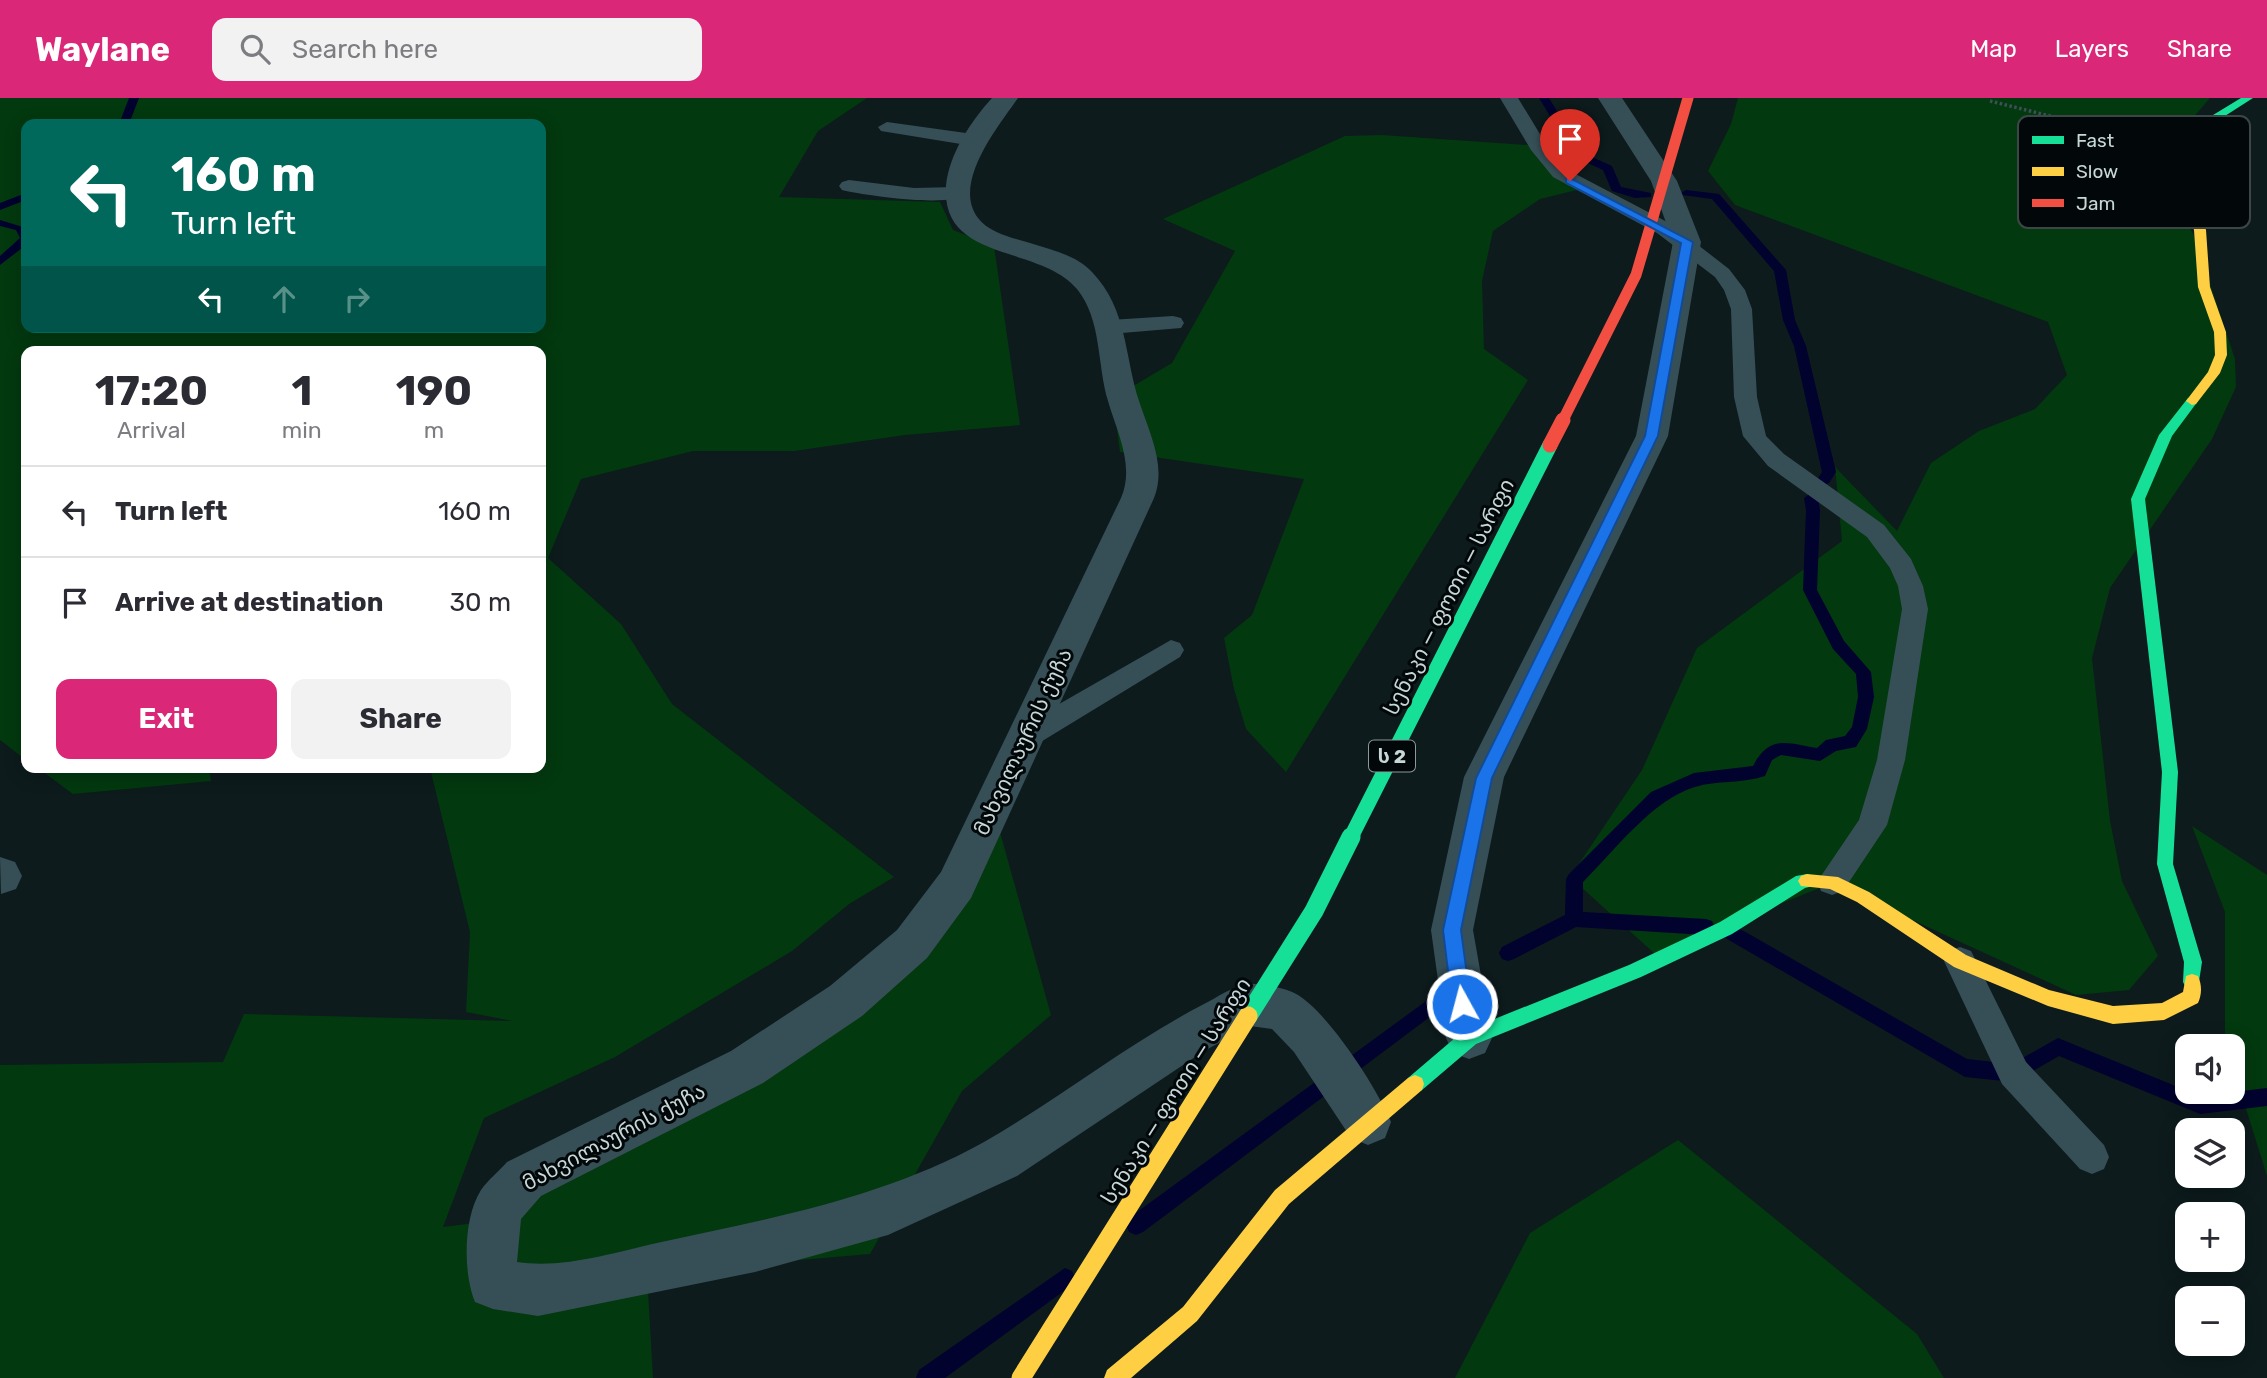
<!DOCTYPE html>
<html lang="en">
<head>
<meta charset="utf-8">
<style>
  :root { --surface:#fff; --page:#f2f2f3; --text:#2b2b33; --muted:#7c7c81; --line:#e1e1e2; --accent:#db2777 }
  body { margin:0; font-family:Rubik,"Noto Sans Georgian",sans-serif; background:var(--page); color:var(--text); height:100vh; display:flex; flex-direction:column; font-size:26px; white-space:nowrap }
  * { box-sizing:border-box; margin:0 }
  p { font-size:23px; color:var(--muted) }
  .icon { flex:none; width:38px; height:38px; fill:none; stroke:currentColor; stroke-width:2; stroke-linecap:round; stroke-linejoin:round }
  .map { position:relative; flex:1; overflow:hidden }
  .panel { position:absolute; left:21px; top:248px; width:525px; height:427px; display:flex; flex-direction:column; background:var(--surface); border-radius:14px; box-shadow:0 4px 18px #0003 }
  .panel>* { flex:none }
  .top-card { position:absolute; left:21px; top:21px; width:525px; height:214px; border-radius:14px; box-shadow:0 4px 18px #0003; background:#00695c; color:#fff; overflow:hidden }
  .buttons { position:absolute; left:2175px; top:936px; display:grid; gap:14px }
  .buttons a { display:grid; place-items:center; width:70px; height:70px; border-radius:14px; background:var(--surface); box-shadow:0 4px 18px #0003; font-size:35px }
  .pin { position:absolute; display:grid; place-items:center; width:60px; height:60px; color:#fff; margin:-72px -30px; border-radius:50% 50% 50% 0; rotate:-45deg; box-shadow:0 0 7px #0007 }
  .pin .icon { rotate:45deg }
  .me { position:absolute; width:77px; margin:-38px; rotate:353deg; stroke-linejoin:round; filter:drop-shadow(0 0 5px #0008) }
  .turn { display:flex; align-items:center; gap:24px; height:147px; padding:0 35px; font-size:32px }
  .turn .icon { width:91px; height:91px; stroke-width:2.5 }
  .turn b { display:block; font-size:49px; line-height:60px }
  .lanes { display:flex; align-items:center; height:66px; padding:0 35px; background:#0003; justify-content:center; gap:35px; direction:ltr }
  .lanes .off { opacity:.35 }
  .eta { display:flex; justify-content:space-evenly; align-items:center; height:119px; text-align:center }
  .eta b { font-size:42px; font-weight:700; line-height:49px }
  .primary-button { display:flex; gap:14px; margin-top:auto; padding:14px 35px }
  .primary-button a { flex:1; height:80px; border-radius:14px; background:var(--accent); color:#fff; font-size:28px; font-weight:700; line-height:80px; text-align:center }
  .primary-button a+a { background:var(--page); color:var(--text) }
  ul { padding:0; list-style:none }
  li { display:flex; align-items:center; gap:21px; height:91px; padding:0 35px; border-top:2px solid var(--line) }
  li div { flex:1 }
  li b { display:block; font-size:26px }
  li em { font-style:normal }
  header { display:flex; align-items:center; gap:42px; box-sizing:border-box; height:98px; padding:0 35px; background:var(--accent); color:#fff }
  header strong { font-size:33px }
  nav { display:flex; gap:38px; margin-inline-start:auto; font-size:24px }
  .search { width:490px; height:63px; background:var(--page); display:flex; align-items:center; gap:18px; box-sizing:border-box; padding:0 24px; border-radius:14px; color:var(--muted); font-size:26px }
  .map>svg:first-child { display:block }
  .green { fill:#03390f; fill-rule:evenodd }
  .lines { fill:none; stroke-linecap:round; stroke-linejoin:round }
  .stream { fill:#01022e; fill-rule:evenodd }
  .path { stroke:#3d5056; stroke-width:3.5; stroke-dasharray:2.5 2.5; stroke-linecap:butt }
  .lane { fill:#364f57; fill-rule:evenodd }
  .street { fill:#364f57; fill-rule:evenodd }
  .fast { fill:#16e098; fill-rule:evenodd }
  .slow { fill:#ffcf43; fill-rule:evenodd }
  .fast-bridge-far1 { stroke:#16e098; stroke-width:15 }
  .fast-bridge { stroke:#16e098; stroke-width:19 }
  .slow-bridge { stroke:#ffcf43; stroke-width:19 }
  .jam-bridge-far1 { stroke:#f24e42; stroke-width:11 }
  .jam-bridge { stroke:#f24e42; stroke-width:15 }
  .route { fill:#1a73e8; stroke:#114b97; stroke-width:2 }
  .labels { text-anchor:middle; stroke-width:6; stroke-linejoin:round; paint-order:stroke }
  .shield { fill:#020809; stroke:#8c9899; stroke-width:2 }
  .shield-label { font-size:19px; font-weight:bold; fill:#c7d6d7 }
  .street-label { font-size:21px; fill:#c7d6d7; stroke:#020809 }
  .key { fill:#020809; stroke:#3d4647; stroke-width:2 }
  .key-label { font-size:19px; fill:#c7d6d7 }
</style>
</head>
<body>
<header>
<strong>Waylane</strong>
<div class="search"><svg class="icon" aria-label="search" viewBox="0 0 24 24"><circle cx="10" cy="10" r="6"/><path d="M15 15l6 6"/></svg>Search here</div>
<nav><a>Map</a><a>Layers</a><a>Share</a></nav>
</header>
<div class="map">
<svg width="2267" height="1280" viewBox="0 0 2267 1280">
  <rect width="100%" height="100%" fill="#0d1b1d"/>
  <g class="green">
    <path d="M0 0H867L818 33 779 99 940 104 953 132 994 148 1020 327 905 337 794 353H693L581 381 548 460 621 526 672 606 894 779 849 806 792 853 615 959 484 1020 443 1129 507 1121 565 1072 781 942 934 810 998 727 1051 917 962 993 870 1156 647 1175 653 1280H0V967L223 964 244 916 513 923 466 914 470 834 430 670H541V254H26V662L0 642ZM26 26H541V229H26Z"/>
    <path d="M1738 0H2210L2178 37 2162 47V76L2166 93 2194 137 2235 261 2236 289 2212 341 2110 490 2092 560 2110 723 2122 783 2158 858 2129 892 2076 897 1832 785 1655 856 1570 779 1642 672 1697 550 1842 443 1835 369 1897 433 1931 365 1979 333 2035 311 2067 277 2048 224 1735 107 1708 73 1731 26Z"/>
    <path d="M1382 37 1569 50 1581 91 1540 101 1493 133 1482 183 1484 251 1528 282 1286 674 1246 631 1234 591 1224 540 1252 517 1304 381 1120 354 1113 300 1172 265 1235 153 1163 121 1345 38Z"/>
    <path d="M38 670H209L211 683 73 696Z"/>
    <path d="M2192 728 2267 777V1078L2233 969V948H2227L2225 944V814Z"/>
    <path d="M1678 1042 1917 1236 1944 1280H1455L1530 1135Z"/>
  </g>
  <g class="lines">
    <g class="stream">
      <path d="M129 0H139L129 26H119Z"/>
      <path d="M1539 0H1549L1560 18 1558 44 1612 68 1621 89 1651 95V99L1635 100 1612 93 1603 72 1549 47 1550 18Z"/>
      <path d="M1686 92 1719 96 1786 172 1795 222 1806 248 1836 374 1829 385 1824 387 1817 382 1822 374 1794 248 1783 222 1774 173 1712 101 1682 97 1681 95Z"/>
      <path d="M26 95V102L0 112V105Z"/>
      <path d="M0 122 26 130V147L0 167V158L20 140 16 132 0 128Z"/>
      <path d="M1811 395 1818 400 1820 412 1817 492 1844 543 1871 574 1874 599 1867 631 1856 649 1836 653 1820 663 1781 657 1772 662 1765 678C1741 686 1717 682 1695 689 1652 702 1615 752 1583 784V814L1706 821 1712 823 1715 829 1712 835 1706 837 1576 829 1514 861 1508 863 1502 861 1499 855 1502 849 1565 817 1566 781 1569 776 1651 694 1694 675 1753 668C1769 636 1788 645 1817 650L1826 642 1845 638 1852 629 1858 599 1856 576 1833 551 1803 492 1806 412 1804 400Z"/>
      <path d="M1728 824 1967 961 2012 966 2058 940 2200 998 2267 990V1008L2200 1016 2059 958 2014 984 1965 979 1722 838 1719 832 1722 826Z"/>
      <path d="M1429 901 1435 903 1438 909 1435 915 1143 1134 1136 1137 1129 1134 1126 1127 1129 1120Z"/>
      <path d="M1065 1170 1072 1173 1075 1180 1072 1187 945 1280H916L919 1272Z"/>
    </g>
    <path class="path" d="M1990 3 2142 41"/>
    <g class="lane">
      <path d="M1500 0H1518L1549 51 1566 71 1671 126 1729 171 1745 192 1752 211 1757 299 1766 338 1784 356 1884 427 1911 461 1923 488 1928 511 1905 662 1887 727 1843 793 1832 797 1821 793 1817 784 1859 722 1877 662 1902 511 1898 488 1890 470 1867 439 1768 368 1743 338 1734 299 1731 211 1724 192 1715 179 1657 135 1553 79 1531 52Z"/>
      <path d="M887 24 973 36 982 42 973 48 881 33 878 29Z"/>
      <path d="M849 82 914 90 957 89 967 95C954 111 863 97 842 92L839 88 842 84Z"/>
      <path d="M1173 218 1181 220 1184 225 1181 230 1110 236 1099 229 1110 222Z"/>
      <path d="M1171 542 1180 545 1184 552 1180 559 1039 645 1029 648 1019 645 1015 637 1019 629Z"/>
      <path d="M1960 849 1971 853 2026 964 2104 1047 2109 1059 2104 1071 2092 1076 2080 1071 2002 986 1944 863 1949 853Z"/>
    </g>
    <g class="street">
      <path d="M992 0H1018C1000 26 951 85 978 120 989 135 1013 140 1030 145 1052 152 1076 157 1092 174 1128 212 1124 257 1139 303 1149 334 1167 368 1154 400L971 800 927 860 862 918 763 985 541 1098 521 1121 517 1164C562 1171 613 1155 657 1145 768 1121 884 1100 984 1044 1059 1001 1127 946 1204 906 1216 900 1233 888 1247 886 1261 885 1286 890 1298 897 1329 916 1377 990 1391 1024L1385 1040 1368 1047 1351 1040 1294 954 1272 931 1250 928 1204 953 1017 1078 888 1137 755 1174 538 1218 493 1211 475 1204C463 1175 463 1120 481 1092 488 1082 499 1073 507 1064L731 953 830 888 897 832 941 774 1121 400C1135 368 1117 334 1108 303 1097 267 1102 222 1077 191 1039 146 941 165 946 88 949 56 971 23 992 0Z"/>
      <path d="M1598 0H1622L1677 83 1701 144 1668 338 1504 679 1473 832 1492 940 1485 955 1469 961 1453 955 1446 940 1431 832 1464 679 1636 338 1673 144 1651 83Z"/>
      <path d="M0 759 15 764 22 778 16 791 1 796Z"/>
    </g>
    <g class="fast">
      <path d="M2241 0H2253L2203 32 2182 51V66H2174L2173 48 2195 28Z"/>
      <path d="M2192 299 2198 303 2172 338 2145 401 2178 674 2173 766 2202 864 2198 890 2192 892 2186 890 2183 884 2184 864 2157 766 2162 674 2131 401 2159 337 2188 300Z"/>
      <path d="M1807 776 1813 778 1816 783 1813 788 1805 790 1732 836 1641 879 1476 946 1422 992 1415 995 1408 992 1406 986 1408 980 1462 934 1629 867 1720 824 1796 778Z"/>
    </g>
    <g class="slow">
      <path d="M2174 62 2183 64 2184 76 2206 132 2210 189 2226 234 2227 257 2220 275 2196 306 2192 307 2186 303 2208 274 2215 257 2214 234 2198 189 2194 132 2174 76Z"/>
      <path d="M1807 776 1838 779 1869 794 1966 857 2049 892 2113 908 2162 905 2183 894 2186 878 2192 876 2198 878C2202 887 2202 896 2198 905L2164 922 2113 926 2048 908 1954 869 1857 804 1830 791 1801 788 1798 783 1801 778Z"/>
      <path d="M1415 977 1422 980 1424 986 1422 992 1289 1106 1197 1223 1131 1280H1104L1107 1272 1183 1209 1275 1092 1408 980Z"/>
    </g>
    <path class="fast-bridge-far1" d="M1350 741 1550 347"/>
    <path class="fast-bridge" d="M1248 918 1314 813 1351 739"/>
    <path class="slow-bridge" d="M1021 1280 1248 918"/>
    <path class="jam-bridge-far1" d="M1562 324 1636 177 1688 0"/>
    <path class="jam-bridge" d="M1550 347 1563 322"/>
  </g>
  <path class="route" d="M1570 80 1693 144 1658 338 1492 680 1461 832 1471 906 1468 912 1462 915 1455 912 1452 906 1443 832 1476 680 1645 338 1681 145 1566 85V80Z"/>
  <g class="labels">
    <rect class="shield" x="1369" y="642.5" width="46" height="31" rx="5"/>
    <g class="shield-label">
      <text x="1392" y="665">ს 2</text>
    </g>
    <g class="street-label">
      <text transform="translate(1449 499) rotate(-63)" y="7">სენაკი — ფოთი — სარფი</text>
      <text transform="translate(1023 644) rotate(-65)" y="7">მახვილაურის ქუჩა</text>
      <text transform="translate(1176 993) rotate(-58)" y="7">სენაკი — ფოთი — სარფი</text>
      <text transform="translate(614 1039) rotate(-28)" y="7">მახვილაურის ქუჩა</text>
    </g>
  </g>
  <rect x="2018" y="18" width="232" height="112" rx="10" class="key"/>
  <rect x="2032" y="38" width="32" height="8" fill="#16e098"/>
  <rect x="2032" y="69" width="32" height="9" fill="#ffcf43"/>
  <rect x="2032" y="101" width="32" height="8" fill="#f24e42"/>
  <g class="key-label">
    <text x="2076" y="49">Fast</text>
    <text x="2076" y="80">Slow</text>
    <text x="2076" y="112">Jam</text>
  </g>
</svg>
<div class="buttons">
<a><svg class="icon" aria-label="sound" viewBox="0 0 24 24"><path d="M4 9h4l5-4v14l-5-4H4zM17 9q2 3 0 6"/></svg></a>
<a><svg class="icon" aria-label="layers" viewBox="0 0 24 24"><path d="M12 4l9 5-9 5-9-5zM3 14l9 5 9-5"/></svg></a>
<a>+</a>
<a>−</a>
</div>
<div class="pin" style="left:1570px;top:83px;background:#d93025"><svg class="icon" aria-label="arrive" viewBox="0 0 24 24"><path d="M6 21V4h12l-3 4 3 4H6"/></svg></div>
<svg class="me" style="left:1462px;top:906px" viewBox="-20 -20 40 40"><circle r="17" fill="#1a73e8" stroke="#fff" stroke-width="3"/><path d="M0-11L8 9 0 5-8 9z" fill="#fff"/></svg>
<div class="top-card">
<div class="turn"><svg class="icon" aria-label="left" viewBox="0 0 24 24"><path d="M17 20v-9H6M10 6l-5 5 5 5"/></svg><div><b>160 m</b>Turn left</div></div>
<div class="lanes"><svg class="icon" aria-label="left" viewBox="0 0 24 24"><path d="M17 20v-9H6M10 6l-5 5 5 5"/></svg><svg class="icon off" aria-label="ahead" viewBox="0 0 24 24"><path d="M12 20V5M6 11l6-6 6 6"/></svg><svg class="icon off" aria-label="right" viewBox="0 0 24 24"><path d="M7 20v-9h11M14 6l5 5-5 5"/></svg></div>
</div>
<section class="panel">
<div class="eta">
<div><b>17:20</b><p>Arrival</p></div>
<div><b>1</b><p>min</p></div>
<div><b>190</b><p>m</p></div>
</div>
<ul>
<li><svg class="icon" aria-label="left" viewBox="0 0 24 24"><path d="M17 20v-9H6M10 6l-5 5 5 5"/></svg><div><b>Turn left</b></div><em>160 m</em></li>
<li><svg class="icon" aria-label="arrive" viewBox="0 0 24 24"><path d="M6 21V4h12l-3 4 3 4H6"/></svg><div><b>Arrive at destination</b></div><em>30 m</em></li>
</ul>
<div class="primary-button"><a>Exit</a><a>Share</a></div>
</section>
</div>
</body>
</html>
